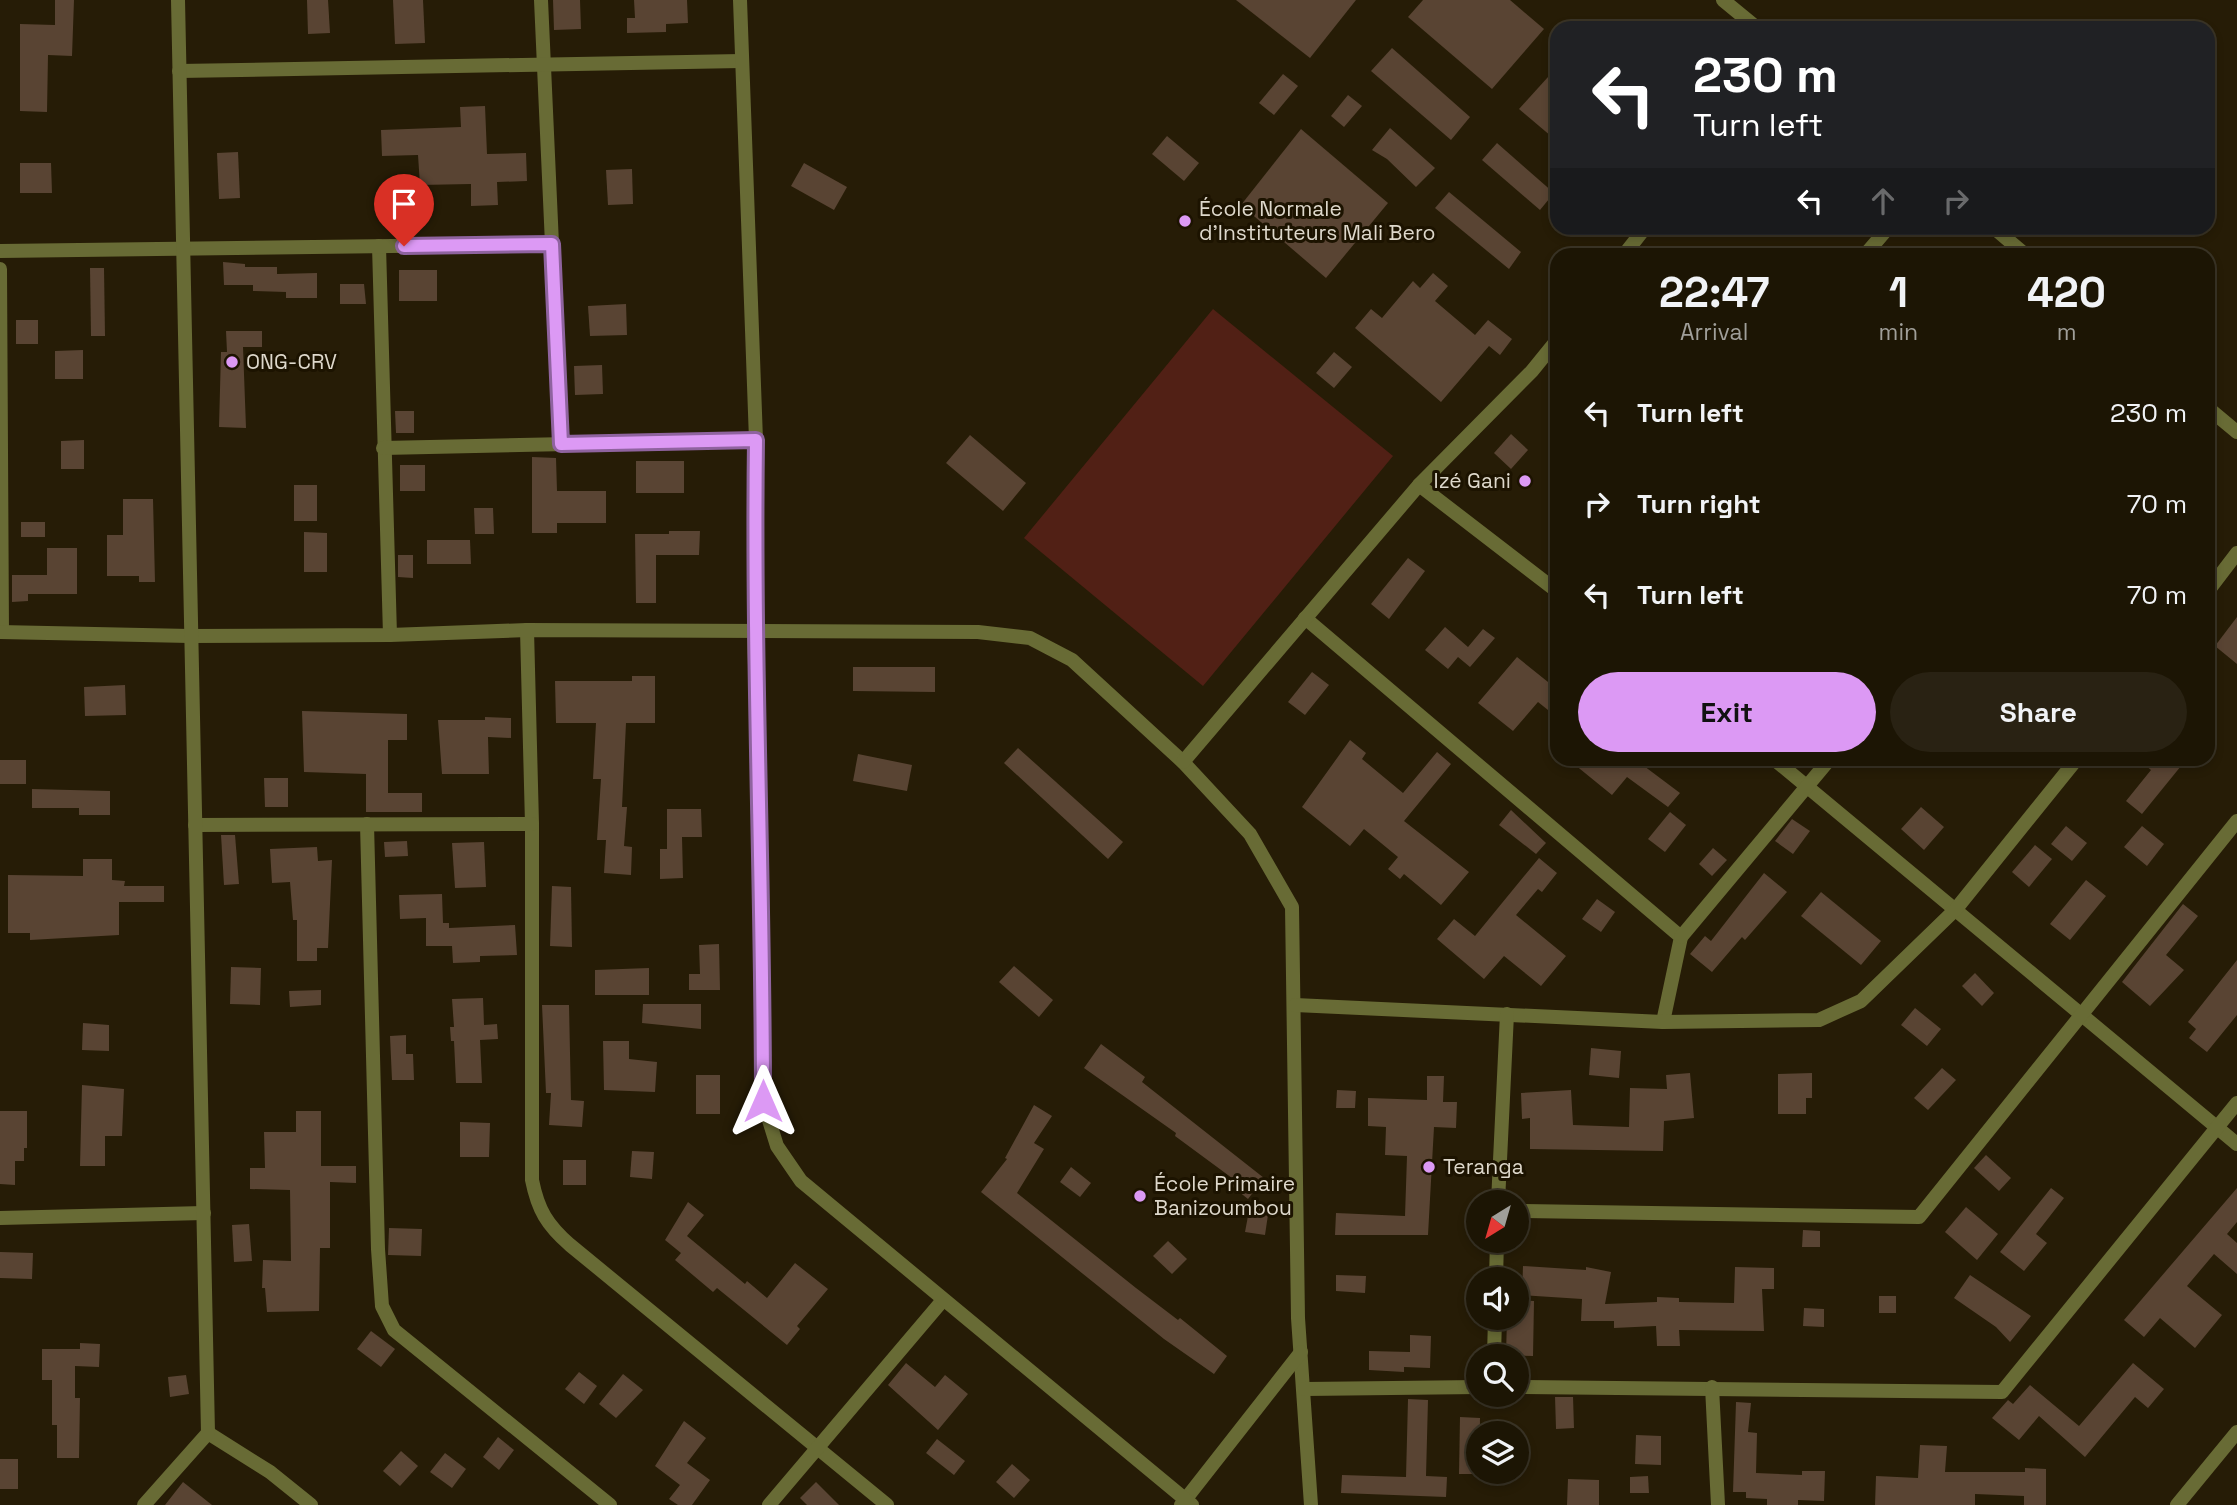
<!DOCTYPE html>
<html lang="en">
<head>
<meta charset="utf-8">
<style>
  :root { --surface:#1c1504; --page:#292213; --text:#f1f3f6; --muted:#a09f9a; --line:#3a3426; --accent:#dc99f4 }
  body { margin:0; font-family:"Space Grotesk",sans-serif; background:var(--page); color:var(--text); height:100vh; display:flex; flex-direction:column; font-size:26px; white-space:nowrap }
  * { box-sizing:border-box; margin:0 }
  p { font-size:23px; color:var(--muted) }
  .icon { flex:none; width:38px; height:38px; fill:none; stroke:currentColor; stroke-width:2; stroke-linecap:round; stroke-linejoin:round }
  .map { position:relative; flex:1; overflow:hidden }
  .sheet { position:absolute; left:1550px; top:248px; width:665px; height:518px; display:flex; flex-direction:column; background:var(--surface); border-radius:21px; box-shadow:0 4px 10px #0003,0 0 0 2px var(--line) }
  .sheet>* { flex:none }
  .top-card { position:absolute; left:1550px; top:21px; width:665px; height:214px; border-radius:21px; box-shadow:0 4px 10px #0003,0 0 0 2px var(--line); background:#202124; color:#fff; overflow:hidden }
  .needle { width:46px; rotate:217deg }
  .fabs { position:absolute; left:1466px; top:1190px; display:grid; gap:14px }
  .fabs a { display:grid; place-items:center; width:63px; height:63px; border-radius:50%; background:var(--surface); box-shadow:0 4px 10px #0003,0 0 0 2px var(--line); font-size:35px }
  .pin { position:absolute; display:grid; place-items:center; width:60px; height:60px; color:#fff; margin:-72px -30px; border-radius:50% 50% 50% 0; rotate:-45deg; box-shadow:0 0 7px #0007 }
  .pin .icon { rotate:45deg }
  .me { position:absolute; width:77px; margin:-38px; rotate:0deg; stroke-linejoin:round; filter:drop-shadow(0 0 5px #0008) }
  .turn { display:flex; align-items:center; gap:24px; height:147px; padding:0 28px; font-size:32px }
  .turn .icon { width:91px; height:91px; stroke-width:2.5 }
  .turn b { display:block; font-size:49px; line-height:60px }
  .lanes { display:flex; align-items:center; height:66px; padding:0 28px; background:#0003; justify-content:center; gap:35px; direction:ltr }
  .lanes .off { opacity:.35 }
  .eta { display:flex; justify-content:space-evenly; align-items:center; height:119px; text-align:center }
  .eta b { font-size:42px; font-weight:700; line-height:49px }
  .cta { display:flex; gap:14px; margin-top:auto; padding:14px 28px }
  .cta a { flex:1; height:80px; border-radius:42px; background:var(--accent); color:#111; font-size:28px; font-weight:700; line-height:80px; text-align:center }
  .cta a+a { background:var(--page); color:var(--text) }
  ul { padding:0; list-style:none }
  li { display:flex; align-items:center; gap:21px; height:91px; padding:0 28px }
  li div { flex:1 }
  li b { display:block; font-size:26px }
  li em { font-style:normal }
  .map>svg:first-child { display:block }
  .green { fill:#512015 }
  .building { fill:#594433 }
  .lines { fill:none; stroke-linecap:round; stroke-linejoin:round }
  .minor { stroke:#686b35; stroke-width:14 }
  .tertiary { stroke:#686b35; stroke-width:14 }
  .route-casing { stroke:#8f639f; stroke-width:18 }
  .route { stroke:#dc99f4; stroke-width:12 }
  .poi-dot { fill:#dc99f4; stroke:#1c1300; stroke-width:2.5 }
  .labels { text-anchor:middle; stroke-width:6; stroke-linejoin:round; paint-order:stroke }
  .poi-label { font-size:21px; fill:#ded8cb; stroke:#1c1300; text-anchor:start }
</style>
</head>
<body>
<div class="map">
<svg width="2237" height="1505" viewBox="0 0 2237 1505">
  <rect width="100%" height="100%" fill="#261c06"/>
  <path class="green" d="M1213 309 1393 456 1203 686 1024 538Z"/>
  <g class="building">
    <path d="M55 0H74L72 56 48 55 47 112 20 111V24L55 25Z"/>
    <path d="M307 0H328L330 33 308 34Z"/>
    <path d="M393 0H423L425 43 395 44Z"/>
    <path d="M553 0H580L581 29 554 30Z"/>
    <path d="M634 0H687L688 23 666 24V32L627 33V18H635Z"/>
    <path d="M1236 0H1356L1310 58Z"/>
    <path d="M1423 0H1510L1544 29 1492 89 1408 17Z"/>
    <path d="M1392 48 1470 117 1451 140 1371 71Z"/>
    <path d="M1558 66V142L1519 109Z"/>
    <path d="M1283 74 1298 86 1274 115 1259 103Z"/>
    <path d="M1348 95 1362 106 1344 127 1331 116Z"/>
    <path d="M485 106 487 154 526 153 527 181 497 182 498 205 471 206V184L420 185 418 155 382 156 381 130 461 127 460 107Z"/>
    <path d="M1390 128 1435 168 1416 187 1387 159 1372 150Z"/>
    <path d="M1301 129 1388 203 1326 278 1241 205Z"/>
    <path d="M1167 136 1199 163 1184 181 1152 154Z"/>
    <path d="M1497 143 1554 193 1540 210 1482 160Z"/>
    <path d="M238 152 240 198 219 199 217 153Z"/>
    <path d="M20 163H51L52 193H20Z"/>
    <path d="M804 163 847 187 834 210 791 186Z"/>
    <path d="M632 169 633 204 608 205 606 170Z"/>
    <path d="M1449 192 1521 252 1509 269 1435 208Z"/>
    <path d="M223 262 245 264V267H277V274L317 273V298H286V292L253 291V285H224Z"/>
    <path d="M90 268H104L105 336H91Z"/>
    <rect x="399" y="270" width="38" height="31"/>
    <path d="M1433 273 1448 286 1435 301 1475 335 1488 320 1512 339 1500 355 1489 346 1441 402 1355 328 1371 309 1382 318 1413 281 1420 288Z"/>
    <path d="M340 284H364L366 304H340Z"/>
    <path d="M626 304 627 335 590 336 588 306Z"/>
    <rect x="16" y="320" width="22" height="24"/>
    <path d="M226 331H262V347H243L246 428 219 427 221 352H227Z"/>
    <path d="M83 350V379H55V351Z"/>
    <path d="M1334 352 1352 367 1334 388 1316 373Z"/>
    <path d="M602 365 603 394 575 395 574 366Z"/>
    <path d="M395 411H414V433H396Z"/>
    <path d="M1511 434 1528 450 1511 469 1494 453Z"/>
    <path d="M970 435 1026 483 1003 511 946 463Z"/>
    <path d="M84 440V469H61V441Z"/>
    <path d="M532 457 556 458 557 491H606V523H557V533H532Z"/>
    <rect x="636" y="461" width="48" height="32"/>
    <rect x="400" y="465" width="25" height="26"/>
    <rect x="294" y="485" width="23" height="36"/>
    <path d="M123 499H153L155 582H139V576H107V535H123Z"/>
    <path d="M474 508H493L494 534H475Z"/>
    <rect x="21" y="522" width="24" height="15"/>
    <path d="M669 531H700L699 555H656V603H636L635 534H669Z"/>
    <path d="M304 532 327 533V572H304Z"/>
    <path d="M427 540H470L471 564H427Z"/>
    <path d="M47 548H77V594H28V601L12 602V575H47Z"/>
    <path d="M398 555H413V578L398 577Z"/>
    <path d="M1408 558 1425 571 1389 619 1371 604Z"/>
    <path d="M2237 617V664L2215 646Z"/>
    <path d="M1445 627 1468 647 1483 629 1495 638 1470 667 1458 657 1448 669 1425 650Z"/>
    <path d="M1517 657 1558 690V718L1538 702 1513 731 1478 703Z"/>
    <path d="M853 667H935V692L853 691Z"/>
    <path d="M1312 672 1329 685 1305 715 1288 702Z"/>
    <path d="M632 676H655V723H626L622 807H627L624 846 632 847 631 875 604 873 606 840H597L601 779H593L596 723H556L555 681H632Z"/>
    <path d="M125 685 126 715 85 716 84 687Z"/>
    <path d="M302 711 407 714V740H388V793H422V812H366V774L304 772Z"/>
    <path d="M485 717 511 718V738L488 737 489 774H442L438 720H485Z"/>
    <path d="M1350 740 1366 753 1362 759 1403 793 1437 752 1451 764 1404 821 1469 872 1441 905 1404 874 1400 879 1388 869 1398 857 1364 829 1350 846 1302 807Z"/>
    <path d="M1018 748 1123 842 1108 859 1004 763Z"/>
    <path d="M858 754 912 765 907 791 853 781Z"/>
    <rect x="0" y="760" width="26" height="24"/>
    <path d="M1569 760H1636L1680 793 1668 807 1627 777 1612 795Z"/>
    <path d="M2139 760H2173L2181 766 2142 814 2126 801 2151 770Z"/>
    <path d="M264 778H288V807H265Z"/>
    <path d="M32 789 110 791V815H79V808H32Z"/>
    <path d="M1921 807 1944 827 1924 850 1901 829Z"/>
    <path d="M667 809H701L702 837H682L683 878 660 879V849H667Z"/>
    <path d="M1511 810 1546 843 1536 854 1499 825Z"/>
    <path d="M1670 812 1686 825 1665 852 1648 839Z"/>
    <path d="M1792 819 1810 831 1793 854 1775 841Z"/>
    <path d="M2066 826 2087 843 2072 861 2051 844Z"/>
    <path d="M2142 826 2164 844 2147 866 2124 847Z"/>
    <path d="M221 835H235L239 884 224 885Z"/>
    <path d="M407 841 408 856 385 857 384 842Z"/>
    <path d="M484 842 486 887 455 888 452 843Z"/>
    <path d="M2035 845 2052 859 2029 887 2012 872Z"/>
    <path d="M317 847 318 861 332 860 328 948H317V961H297V920H293L290 882 272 883 270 849Z"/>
    <path d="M1713 848 1727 860 1712 876 1699 864Z"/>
    <path d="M1539 858 1557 873 1542 892 1538 889 1516 915 1566 956 1541 986 1504 956 1484 979 1437 939 1454 919 1475 936Z"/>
    <path d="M83 859H112V880L125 881 124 886H164V902H119V935L30 940V933H8V875L83 876Z"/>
    <path d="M1764 873 1787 892 1745 940 1742 937 1712 972 1690 954 1705 936 1711 941Z"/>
    <path d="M2086 880 2106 896 2070 940 2050 924Z"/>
    <path d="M552 886 571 887 572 947 550 946Z"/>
    <path d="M1821 892 1881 941 1861 965 1801 916Z"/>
    <path d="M442 894 443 923H449V928L515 925 517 955 480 956V962L453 963 452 946H426V918L400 919 399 895Z"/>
    <path d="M1597 899 1615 912 1601 932 1582 919Z"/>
    <path d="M2183 904 2198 916 2166 955 2184 970 2150 1006 2122 982Z"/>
    <path d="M719 944 720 990H689V974H700L699 945Z"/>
    <path d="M2237 960V1015L2207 1052 2189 1038 2196 1029 2188 1022Z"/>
    <path d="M1014 966 1053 1000 1039 1017 999 982Z"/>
    <path d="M231 967 261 968 260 1005 230 1004Z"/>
    <path d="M649 968V995H595V970Z"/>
    <path d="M1975 973 1994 993 1982 1006 1962 986Z"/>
    <path d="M321 990V1005L290 1007 289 991Z"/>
    <path d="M483 998 484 1025 497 1024 498 1039 480 1040 482 1083H456L454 1041H451L450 1027H454L452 999Z"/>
    <path d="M643 1004H701V1029L642 1023Z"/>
    <path d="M542 1005H569L571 1100 584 1101 582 1127 549 1125 551 1093H546Z"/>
    <path d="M1915 1008 1941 1029 1927 1046 1901 1025Z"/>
    <path d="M83 1023 109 1025V1051L82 1050Z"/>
    <path d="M406 1035V1054H413L414 1080H392L390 1036Z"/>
    <path d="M603 1041H629V1059L657 1062 655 1092 604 1090Z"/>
    <path d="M1101 1044 1145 1077 1142 1082 1264 1178 1248 1199 1228 1183 1232 1178 1175 1136 1176 1133 1084 1068Z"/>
    <path d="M1591 1048 1621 1051 1619 1078 1589 1075Z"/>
    <path d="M1942 1068 1956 1080 1928 1110 1914 1098Z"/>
    <path d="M1690 1073 1694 1118 1664 1121 1663 1151 1530 1149V1118L1522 1119 1521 1093 1571 1090 1573 1125 1629 1127 1630 1088 1667 1089 1666 1075Z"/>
    <path d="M1812 1073V1098H1806V1114H1778V1074Z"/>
    <rect x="696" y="1075" width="24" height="39"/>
    <path d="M1427 1076H1444L1443 1102H1457L1456 1128 1434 1127 1428 1235H1335L1336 1213 1405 1216 1407 1156 1385 1155 1386 1127 1368 1126V1098L1427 1100Z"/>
    <path d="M82 1085 124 1089 122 1136H105V1166H80Z"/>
    <path d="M1337 1090 1356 1091 1355 1108H1336Z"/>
    <path d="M1034 1105 1052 1116 1034 1143 1044 1149 1017 1193 1136 1288 1178 1320 1180 1318 1227 1356 1214 1374 1164 1339 981 1192 1007 1159 1005 1158Z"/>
    <path d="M0 1111H27V1148H24V1161H15V1185L0 1184Z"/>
    <path d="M296 1111H321V1166H356V1183L330 1182V1248H320L319 1311 267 1312 265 1288H262L263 1260 291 1261 290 1190 250 1189V1168H265L264 1132H296Z"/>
    <path d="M460 1122 490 1123 489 1157H460Z"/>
    <path d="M632 1151 654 1152 652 1179 630 1177Z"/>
    <path d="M1986 1155 2011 1178 1999 1191 1974 1168Z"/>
    <rect x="563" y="1160" width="23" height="25"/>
    <path d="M1071 1167 1091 1183 1080 1197 1060 1182Z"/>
    <path d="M2051 1188 2064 1198 2036 1234 2047 1243 2024 1271 2000 1252Z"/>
    <path d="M2237 1188V1222L2227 1234 2237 1243V1274L2214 1254 2187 1286 2222 1315 2195 1348 2160 1318 2144 1337 2124 1320Z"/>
    <path d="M688 1202 704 1215 687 1236 745 1284 747 1281 767 1298 795 1263 828 1289 797 1326 800 1329 787 1345 717 1288 713 1292 675 1260 681 1253 665 1240Z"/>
    <path d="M1250 1205 1269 1208 1265 1235 1245 1232Z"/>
    <path d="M1966 1207 1998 1234 1977 1260 1945 1232Z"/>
    <path d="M249 1224 252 1261 234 1262 232 1225Z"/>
    <path d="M389 1228 422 1229 421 1256 388 1255Z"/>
    <path d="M1803 1230 1820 1231V1247H1802Z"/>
    <path d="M1168 1241 1187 1259 1172 1274 1153 1256Z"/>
    <path d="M0 1252 33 1253 32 1279 0 1278Z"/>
    <path d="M1523 1266 1586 1270V1267L1611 1272 1605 1304 1657 1302V1297L1679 1298V1302L1734 1303 1735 1267 1774 1268V1289H1762L1764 1331 1679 1330 1680 1346H1657L1656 1326 1614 1328V1321H1581L1582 1299 1522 1295Z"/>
    <path d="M1336 1275 1366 1276 1365 1293 1336 1291Z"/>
    <path d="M1970 1275 2031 1316 2010 1342 1996 1327 1954 1298Z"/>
    <rect x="1879" y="1296" width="17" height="17"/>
    <path d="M1517 1300 1534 1301 1533 1356 1506 1355 1507 1318H1517Z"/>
    <path d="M1804 1308 1824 1309V1327L1803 1326Z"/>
    <path d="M371 1331 395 1349 381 1367 357 1349Z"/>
    <path d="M1410 1335 1431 1336 1430 1368 1404 1367V1372L1369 1370V1351L1410 1352Z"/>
    <path d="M80 1343 100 1344 99 1367 75 1366V1398H80L79 1458H57V1425H52V1380H42V1349H80Z"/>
    <path d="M906 1363 935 1387 945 1375 968 1394 938 1430 888 1385Z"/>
    <path d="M2133 1363 2164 1389 2148 1408 2135 1397 2085 1457 2039 1416 2019 1440 1992 1418 2008 1400 2013 1404 2030 1385 2079 1426Z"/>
    <path d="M579 1372 597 1386 584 1404 565 1389Z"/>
    <path d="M623 1374 643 1390 616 1418 599 1404Z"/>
    <path d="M186 1375 189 1394 170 1397 168 1377Z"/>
    <path d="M1555 1397H1573L1574 1428 1556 1429Z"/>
    <path d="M1408 1399 1428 1400 1426 1476 1447 1477 1446 1497 1341 1493 1342 1475 1406 1477Z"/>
    <path d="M1736 1402 1751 1403 1748 1432 1757 1433 1756 1473 1802 1475V1471H1825L1824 1501 1798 1500V1505H1767V1499L1746 1498V1492H1733Z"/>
    <path d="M1460 1417 1480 1418 1479 1474H1459Z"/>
    <path d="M684 1421 706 1438 687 1463 710 1480 692 1505H678L669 1499 680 1485 655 1466Z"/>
    <path d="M1636 1435 1661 1436V1465L1635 1464Z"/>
    <path d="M498 1437 514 1450 499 1470 483 1457Z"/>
    <path d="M937 1439 965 1461 954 1475 926 1453Z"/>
    <path d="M1920 1445 1947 1446 1945 1472H2025V1468L2046 1469V1505H2024V1496L1975 1494V1505H1875L1876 1476 1918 1478Z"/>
    <path d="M401 1451 418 1466 400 1486 383 1471Z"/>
    <path d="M445 1453 466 1469 452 1488 430 1472Z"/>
    <rect x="0" y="1459" width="18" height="30"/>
    <path d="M1012 1464 1030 1480 1014 1498 996 1482Z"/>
    <path d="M1648 1476 1649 1493H1630V1477Z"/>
    <path d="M1568 1479 1599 1480V1505H1567Z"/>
    <path d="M183 1482 212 1505H165Z"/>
    <path d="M816 1482 839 1505H807L800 1498Z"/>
  </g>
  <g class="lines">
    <g class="minor">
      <path d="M541 0 561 444"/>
      <path d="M1723 0 1757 28"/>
      <path d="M179 71 741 61"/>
      <path d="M1994 228 2027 256"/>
      <path d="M379 246 390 635"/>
      <path d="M0 251 552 244"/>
      <path d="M1623 256 1645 228"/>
      <path d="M1864 256 1888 228"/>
      <path d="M0 269 2 632"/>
      <path d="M2208 408 2237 432"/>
      <path d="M383 448 756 440"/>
      <path d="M1419 485 1558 592"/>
      <path d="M2208 591 2237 553"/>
      <path d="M1305 618 1681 937 1663 1022"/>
      <path d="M527 630 532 824V1180C538 1210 547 1225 570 1245L887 1505"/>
      <path d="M0 632 190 636 390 635 527 630 978 632 1030 638 1072 660 1183 762 1250 834 1292 907 1298 1318 1311 1505"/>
      <path d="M1775 760 2237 1144"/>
      <path d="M1183 762 1419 485 1532 371 1558 339"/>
      <path d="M367 824 378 1249 382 1306 394 1330 610 1505"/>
      <path d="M195 825 532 824"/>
      <path d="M1681 937 1829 760"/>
      <path d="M1295 1005 1663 1022 1819 1020 1861 1001 1956 909 2076 760"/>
      <path d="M1498 1202 1507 1014"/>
      <path d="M1517 1211 1919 1217 2237 821"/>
      <path d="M0 1218 204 1213"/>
      <path d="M1496 1279 1497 1241"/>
      <path d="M1494 1356 1495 1318"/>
      <path d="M1517 1387 2002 1392 2237 1103"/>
      <path d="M1712 1387 1718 1505"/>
      <path d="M1305 1389 1479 1387"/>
      <path d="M208 1433 270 1472 311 1505"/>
      <path d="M144 1505 208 1433 178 0"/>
      <path d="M769 1505 943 1300"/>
      <path d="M1181 1505 1301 1352"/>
    </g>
    <g class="tertiary">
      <path d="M740 0 756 440 754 631 762 907 763 1101 777 1146 801 1181 1192 1505"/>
      <path d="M2177 1505 2237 1432"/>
    </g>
  </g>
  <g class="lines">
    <defs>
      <path id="route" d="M404 246 552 244 561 444 756 440C753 661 763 881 763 1101"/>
    </defs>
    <use href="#route" class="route-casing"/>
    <use href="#route" class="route"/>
  </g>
  <g class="poi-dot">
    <circle cx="1185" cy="221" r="7"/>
    <circle cx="232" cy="362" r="7"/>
    <circle cx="1525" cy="481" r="7"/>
    <circle cx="1429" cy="1167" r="7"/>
    <circle cx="1140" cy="1196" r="7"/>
  </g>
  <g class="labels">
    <g class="poi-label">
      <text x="1199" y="216">École Normale<tspan x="1199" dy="24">d'Instituteurs Mali Bero</tspan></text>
      <text x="246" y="369">ONG-CRV</text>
      <text x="1511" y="488" text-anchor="end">Izé Gani</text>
      <text x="1443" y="1174">Teranga</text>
      <text x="1154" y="1191">École Primaire<tspan x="1154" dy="24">Banizoumbou</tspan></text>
    </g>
  </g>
</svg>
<div class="fabs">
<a><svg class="needle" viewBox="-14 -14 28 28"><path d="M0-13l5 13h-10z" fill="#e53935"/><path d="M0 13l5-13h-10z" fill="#a09f9a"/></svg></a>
<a><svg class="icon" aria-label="sound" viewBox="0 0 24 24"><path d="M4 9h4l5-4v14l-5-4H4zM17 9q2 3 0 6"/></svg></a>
<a><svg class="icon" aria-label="search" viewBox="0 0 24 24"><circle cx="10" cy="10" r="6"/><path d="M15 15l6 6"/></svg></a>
<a><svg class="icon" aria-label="layers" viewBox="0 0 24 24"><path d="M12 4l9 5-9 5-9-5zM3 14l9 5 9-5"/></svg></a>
</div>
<div class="pin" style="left:404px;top:246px;background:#d93025"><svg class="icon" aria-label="arrive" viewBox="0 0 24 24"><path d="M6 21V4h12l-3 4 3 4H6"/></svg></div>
<svg class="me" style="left:763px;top:1101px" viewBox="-20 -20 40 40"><path d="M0-17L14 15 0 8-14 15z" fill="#dc99f4" stroke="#fff" stroke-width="4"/></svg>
<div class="top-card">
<div class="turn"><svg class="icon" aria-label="left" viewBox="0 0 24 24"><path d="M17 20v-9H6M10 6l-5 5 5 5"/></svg><div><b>230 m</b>Turn left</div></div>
<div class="lanes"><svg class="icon" aria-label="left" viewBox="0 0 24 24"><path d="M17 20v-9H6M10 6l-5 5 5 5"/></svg><svg class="icon off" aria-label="ahead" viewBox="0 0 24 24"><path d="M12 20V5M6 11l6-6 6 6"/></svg><svg class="icon off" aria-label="right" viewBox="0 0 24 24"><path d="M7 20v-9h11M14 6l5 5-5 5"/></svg></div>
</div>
<section class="sheet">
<div class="eta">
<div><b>22:47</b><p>Arrival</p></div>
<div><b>1</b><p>min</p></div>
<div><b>420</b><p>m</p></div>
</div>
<ul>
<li><svg class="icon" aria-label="left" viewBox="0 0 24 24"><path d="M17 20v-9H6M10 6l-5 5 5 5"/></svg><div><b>Turn left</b></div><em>230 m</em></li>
<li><svg class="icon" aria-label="right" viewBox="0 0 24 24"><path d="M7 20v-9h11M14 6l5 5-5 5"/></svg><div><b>Turn right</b></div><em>70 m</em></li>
<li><svg class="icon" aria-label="left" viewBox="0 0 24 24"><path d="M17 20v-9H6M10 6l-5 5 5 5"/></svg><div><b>Turn left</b></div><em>70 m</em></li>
</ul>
<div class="cta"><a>Exit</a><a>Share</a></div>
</section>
</div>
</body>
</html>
